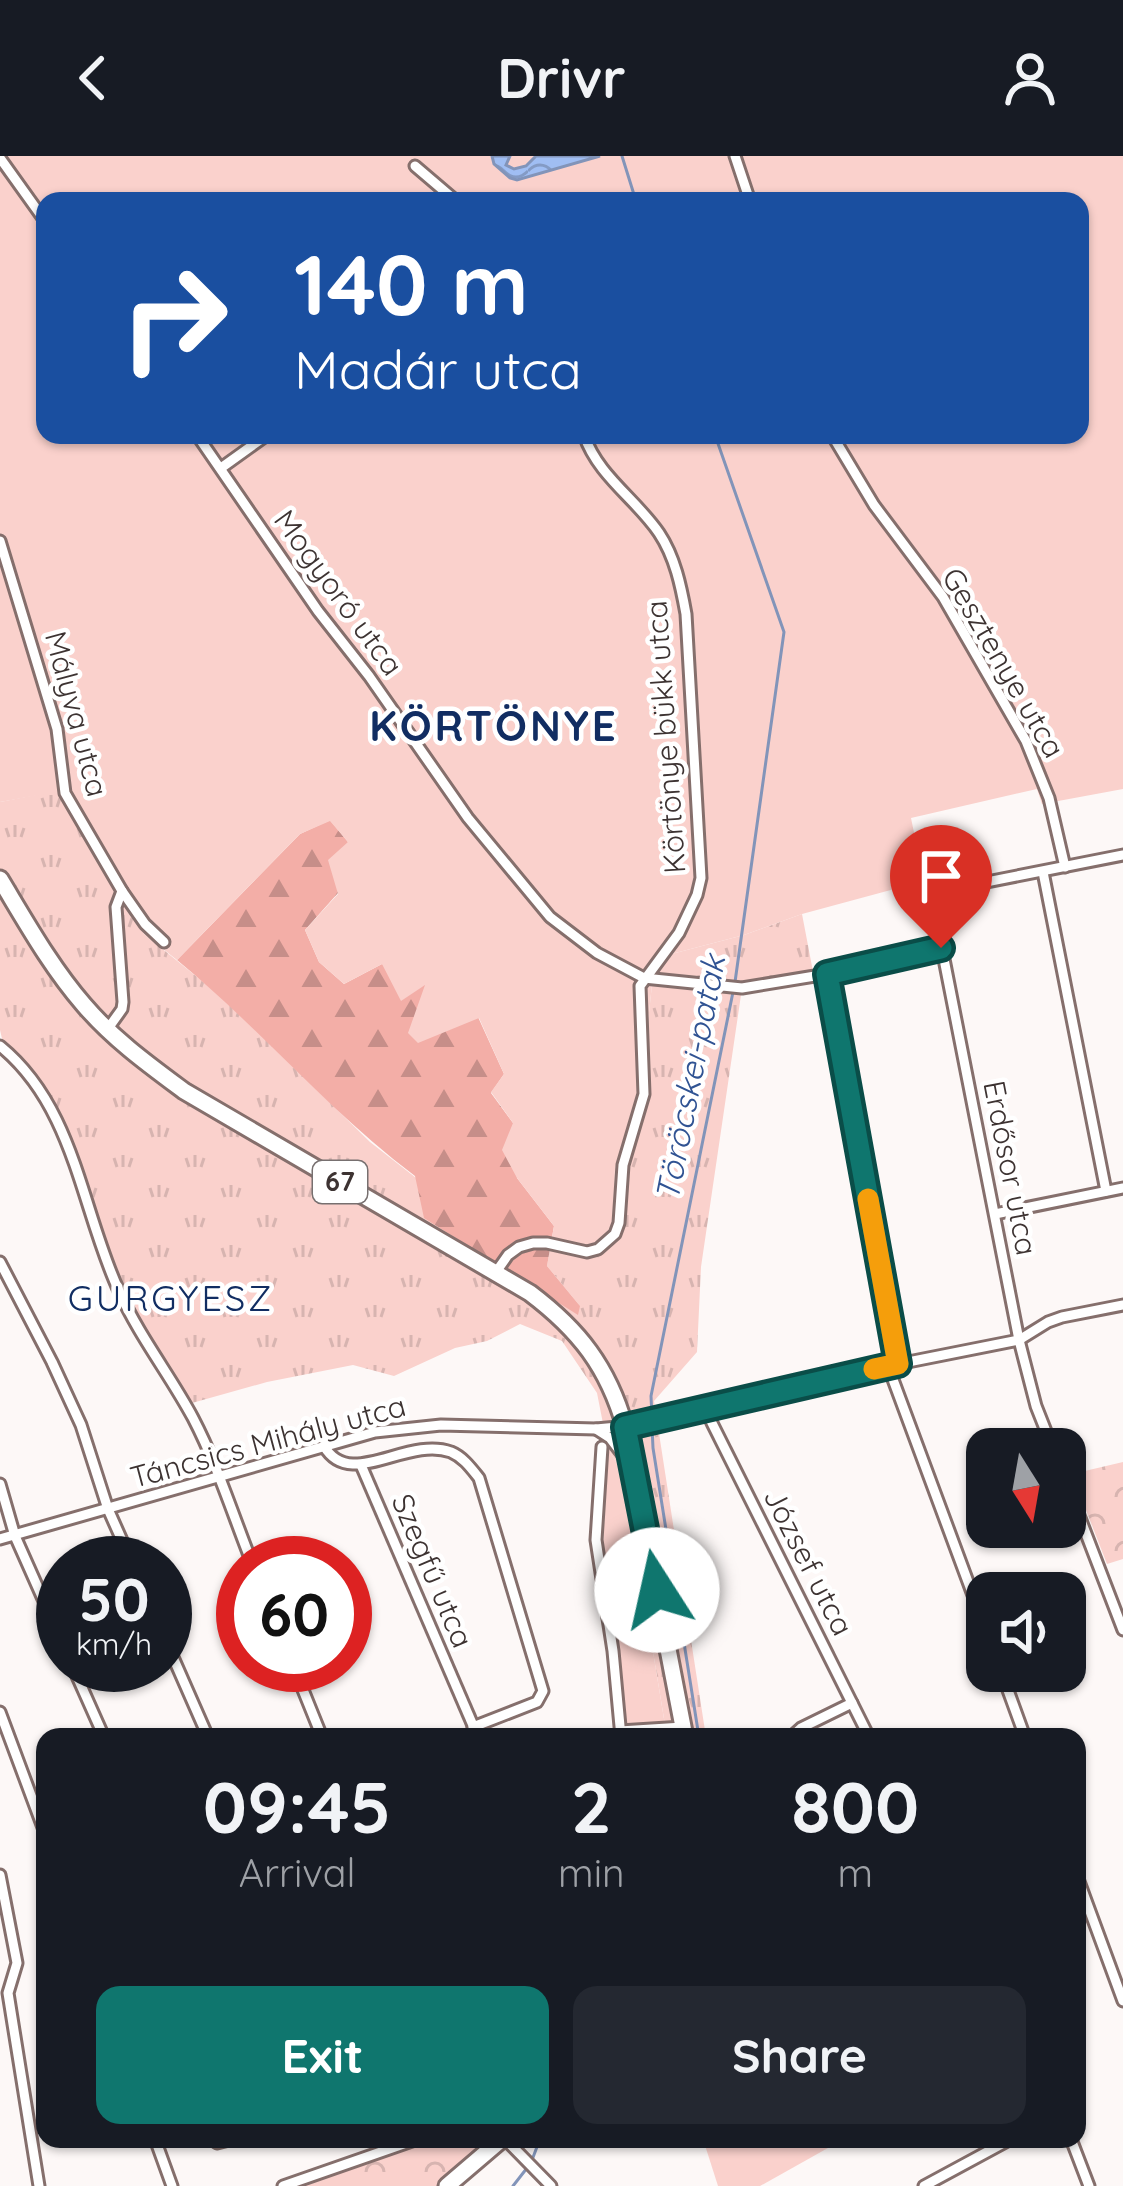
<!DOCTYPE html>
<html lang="en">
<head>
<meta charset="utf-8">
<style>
  :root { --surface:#171b24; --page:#242831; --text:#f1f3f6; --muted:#9ea1a6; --accent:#0f766e }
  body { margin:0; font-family:Quicksand,sans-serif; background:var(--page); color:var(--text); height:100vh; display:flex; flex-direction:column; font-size:45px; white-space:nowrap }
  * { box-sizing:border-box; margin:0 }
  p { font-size:39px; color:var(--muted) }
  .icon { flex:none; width:66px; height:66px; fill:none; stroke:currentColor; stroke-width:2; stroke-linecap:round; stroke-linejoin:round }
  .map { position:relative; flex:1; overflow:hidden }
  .side { position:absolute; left:36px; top:1572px; width:1050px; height:420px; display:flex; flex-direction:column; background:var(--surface); border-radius:24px; box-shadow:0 3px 9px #0004 }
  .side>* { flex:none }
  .guide { position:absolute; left:36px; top:36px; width:1053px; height:252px; border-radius:24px; box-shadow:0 3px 9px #0004; background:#1a4fa0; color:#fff; overflow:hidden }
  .needle { width:78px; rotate:169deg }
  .buttons { position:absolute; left:966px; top:1272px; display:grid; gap:24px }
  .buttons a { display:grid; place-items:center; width:120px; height:120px; border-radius:24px; background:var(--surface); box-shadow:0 3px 9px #0004; font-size:60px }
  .speed { position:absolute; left:36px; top:1380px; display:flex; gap:24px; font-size:60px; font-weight:700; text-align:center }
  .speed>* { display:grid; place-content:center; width:156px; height:156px; border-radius:50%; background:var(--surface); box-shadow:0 3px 9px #0004; line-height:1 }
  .speed small { font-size:30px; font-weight:400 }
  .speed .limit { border:18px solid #d22; background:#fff; color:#111 }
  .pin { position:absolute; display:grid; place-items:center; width:102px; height:102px; color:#fff; margin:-123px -51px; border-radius:50% 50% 50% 0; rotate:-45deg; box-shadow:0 0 12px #0007 }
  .pin .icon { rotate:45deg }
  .me { position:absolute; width:132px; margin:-66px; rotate:350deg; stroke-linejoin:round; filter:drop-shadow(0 0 9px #0008) }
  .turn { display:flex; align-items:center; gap:42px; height:252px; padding:0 60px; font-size:54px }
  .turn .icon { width:156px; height:156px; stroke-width:2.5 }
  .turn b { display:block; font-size:84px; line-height:102px }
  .eta { display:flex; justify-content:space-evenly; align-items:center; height:204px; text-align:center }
  .eta b { font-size:72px; font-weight:700; line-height:84px }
  .button { display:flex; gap:24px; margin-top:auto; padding:24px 60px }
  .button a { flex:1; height:138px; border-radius:24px; background:var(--accent); color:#fff; font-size:48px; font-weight:700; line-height:138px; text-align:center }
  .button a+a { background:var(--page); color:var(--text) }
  header { display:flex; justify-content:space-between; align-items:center; height:156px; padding:0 60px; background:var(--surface); font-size:54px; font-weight:700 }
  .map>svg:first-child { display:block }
  .grass { fill:url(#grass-tufts) }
  .forest { fill:url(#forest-firs) }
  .park { fill:url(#park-crowns) }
  .garden { fill:#fad1cc; fill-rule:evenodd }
  .water { fill:url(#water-waves); stroke:#8294b9; stroke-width:3 }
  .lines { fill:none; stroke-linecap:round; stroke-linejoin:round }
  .stream { stroke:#8294b9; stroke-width:3 }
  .street-casing { stroke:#856f6c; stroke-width:15 }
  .primary-casing { stroke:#856f6c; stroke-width:21 }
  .street { stroke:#fff; stroke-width:9 }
  .primary { stroke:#fff; stroke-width:15 }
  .route-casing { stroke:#0a4d48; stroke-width:30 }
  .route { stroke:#0f766e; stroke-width:21 }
  .slow { stroke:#f59e0b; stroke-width:21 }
  .labels { text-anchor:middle; stroke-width:9; stroke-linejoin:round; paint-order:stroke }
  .shield { fill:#fff; stroke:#777070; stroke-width:3 }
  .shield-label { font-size:27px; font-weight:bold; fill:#3d3332 }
  .street-label { font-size:30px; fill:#3d3332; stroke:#fff }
  .water-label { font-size:33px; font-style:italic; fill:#305393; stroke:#fff }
  .quarter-label { font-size:36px; letter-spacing:3px; fill:#112d62; stroke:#fff }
  .district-label { font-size:42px; font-weight:bold; letter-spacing:3px; fill:#112d62; stroke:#fff }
</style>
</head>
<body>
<header><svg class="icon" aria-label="back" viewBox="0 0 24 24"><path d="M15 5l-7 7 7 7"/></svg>Drivr<svg class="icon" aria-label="person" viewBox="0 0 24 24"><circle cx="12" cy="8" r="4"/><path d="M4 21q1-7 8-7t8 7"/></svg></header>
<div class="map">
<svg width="1123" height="2030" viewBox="0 0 1123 2030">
  <defs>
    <pattern id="grass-tufts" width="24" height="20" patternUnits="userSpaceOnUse" patternTransform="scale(3)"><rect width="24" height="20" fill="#fad1cc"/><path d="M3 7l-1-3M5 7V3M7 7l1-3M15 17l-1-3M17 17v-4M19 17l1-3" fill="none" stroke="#d7b4b0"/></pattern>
    <pattern id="forest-firs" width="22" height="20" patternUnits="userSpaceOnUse" patternTransform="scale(3)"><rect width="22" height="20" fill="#f3aea7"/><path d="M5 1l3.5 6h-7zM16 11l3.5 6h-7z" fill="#c68e89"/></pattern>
    <pattern id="park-crowns" width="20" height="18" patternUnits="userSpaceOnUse" patternTransform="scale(3)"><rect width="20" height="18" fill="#fad1cc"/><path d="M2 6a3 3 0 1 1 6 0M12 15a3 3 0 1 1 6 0" fill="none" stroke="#d7b4b0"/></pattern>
    <pattern id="water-waves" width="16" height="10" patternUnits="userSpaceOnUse" patternTransform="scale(3)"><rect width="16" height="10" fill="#a0bef3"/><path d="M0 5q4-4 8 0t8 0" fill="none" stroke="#849bc5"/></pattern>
  </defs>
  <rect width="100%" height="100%" fill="#fdf8f7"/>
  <path class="grass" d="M56 635 144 778 223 842 370 986 580 1150 547 1110 551 1087 612 1074 615 1013 641 931 654 810 660 801 744 779 802 758 815 826 741 839 701 1111 697 1196 654 1245 706 1581H667L624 1319 608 1293 597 1237 562 1185 520 1168 487 1185 455 1192 394 1220 353 1209 267 1226 192 1247 135 1157 107 1089 84 1016 54 950 25 906 3 887 0 874V646Z"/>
  <path class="forest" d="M330 664 348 686 338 737 305 774 319 806 344 828 382 808 427 828 478 861 504 918 491 937 513 967 517 1022 554 1070 547 1110 580 1150 578 1159 424 1062 415 1020C329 956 260 872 177 804L300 678Z"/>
  <g class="park">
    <path d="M1123 1306V1403L1107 1408 1072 1318Z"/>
    <path d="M425 1983H489L488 1986 437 2030H294Z"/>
  </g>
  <g class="garden">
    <path d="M0 0H1123V633L1042 648 1037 633 911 662 924 725 802 758 744 779 660 801 654 810 641 931 615 1013 612 1074 585 1089 551 1087 554 1070 517 1022 502 994 513 967 491 936 504 918 479 862 418 887 408 877 425 829 401 845 382 808 344 828 319 806 305 774 338 738 328 704 348 686 330 665 300 678 177 804 144 778 56 636 0 646ZM45 45H1080V279H45Z"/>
    <path d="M608 1293 624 1319 667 1581H618L603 1387Z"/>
    <path d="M703 1983H844L760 2030H718Z"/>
  </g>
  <path class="water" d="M492 0H510L506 9 514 13 526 10 536 0H600L517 24 510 22 494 8Z"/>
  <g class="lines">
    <g class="stream">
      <path d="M622 0 636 45"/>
      <path d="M715 279 784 476 735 826"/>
      <path d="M652 1262 651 1240 733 836"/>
      <path d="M652 1271 653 1292 699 1581"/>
      <path d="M532 2004 540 1983"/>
      <path d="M513 2030 527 2012"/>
    </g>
    <defs>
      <g id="street">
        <path d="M735 0 750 45"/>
        <path d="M0 2 45 65"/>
        <path d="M415 10 456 45"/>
        <path d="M197 279 318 455 369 520 468 662 550 761 597 797 644 822 742 832 827 818 942 792"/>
        <path d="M832 279 874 349 943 441 1026 585 1049 642 1065 711"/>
        <path d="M221 312 267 279"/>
        <path d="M0 385 57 573 65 637 122 735 116 751 123 846 122 853 107 874"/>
        <path d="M1043 716 1106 1035"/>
        <path d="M122 735 145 768 164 786"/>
        <path d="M827 818 898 1208"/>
        <path d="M0 890C75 951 81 1053 119 1135 139 1180 170 1219 193 1262 217 1308 233 1359 252 1407"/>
        <path d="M995 1058 1123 1032"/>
        <path d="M0 1106 52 1206 81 1269 108 1353 132 1407"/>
        <path d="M496 1116 508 1099 519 1091 533 1087H547L587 1096 598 1093 615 1078 619 1067 623 1009 644 938 640 830 679 777 697 739 701 722 686 458C681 430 675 401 659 377 636 343 598 320 584 279"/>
        <path d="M888 1210 987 1477"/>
        <path d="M705 1253 869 1581"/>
        <path d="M596 1273 610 1282 629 1307"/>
        <path d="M324 1290C350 1335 406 1280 451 1296 463 1301 471 1312 479 1322L543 1535 537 1546 473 1571"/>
        <path d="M602 1291 596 1384 613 1495 621 1581"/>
        <path d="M1053 1293 1036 1250 1019 1184 931 737 1123 699"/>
        <path d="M361 1309 478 1581"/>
        <path d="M1065 1323 1123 1474"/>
        <path d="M0 1328 15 1380 63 1488"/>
        <path d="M0 1383 375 1276 441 1269 596 1273 639 1269 898 1208 1019 1184 1048 1166 1062 1161 1123 1149"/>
        <path d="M165 1483 208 1581"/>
        <path d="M72 1509 104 1581"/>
        <path d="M293 1509 322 1581"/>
        <path d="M1001 1515 1025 1581"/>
        <path d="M0 1556 45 1677"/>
        <path d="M620 1575 683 1571"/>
        <path d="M791 1581 801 1572 852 1547"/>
        <path d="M0 1719 17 1807 8 1837 39 2030"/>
        <path d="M1077 1720 1123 1845"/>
        <path d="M155 1983 172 2030"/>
        <path d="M212 1983 217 1987 233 1983"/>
        <path d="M505 1983 551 2030"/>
        <path d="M1071 1983 1089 2030"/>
        <path d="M283 2030 418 1983"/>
        <path d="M924 2030 1011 1983"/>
      </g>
      <g id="primary">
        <path d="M0 723C26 766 51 811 84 849 113 883 149 909 184 935L530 1137C579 1174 608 1211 625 1271L685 1581"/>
        <path d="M447 2030 502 1983"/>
      </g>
    </defs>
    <use href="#street" class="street-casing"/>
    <use href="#primary" class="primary-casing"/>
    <use href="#street" class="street"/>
    <use href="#primary" class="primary"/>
  </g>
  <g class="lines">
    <defs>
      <path id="route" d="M657 1434 625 1271 898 1208 827 818 941 792"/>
    </defs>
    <use href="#route" class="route-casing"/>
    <use href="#route" class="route"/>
    <path class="slow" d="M868 1043 898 1208 874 1213"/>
  </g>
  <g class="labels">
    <rect class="shield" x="313" y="1005" width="54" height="42" rx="9"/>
    <g class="shield-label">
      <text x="340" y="1035">67</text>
    </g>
    <g class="street-label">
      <text transform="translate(338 437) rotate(54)" y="10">Mogyoró utca</text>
      <text transform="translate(1003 507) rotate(60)" y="10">Gesztenye utca</text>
      <text transform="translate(76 558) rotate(75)" y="10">Mályva utca</text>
      <text transform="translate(666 581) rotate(-94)" y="10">Körtönye bükk utca</text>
      <text transform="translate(1010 1012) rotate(79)" y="10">Erdősor utca</text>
      <text transform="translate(268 1286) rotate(-15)" y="10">Táncsics Mihály utca</text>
      <text transform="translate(808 1406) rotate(63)" y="10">József utca</text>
      <text transform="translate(432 1415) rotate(67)" y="10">Szegfű utca</text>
    </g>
    <g class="water-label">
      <text transform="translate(690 922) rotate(-79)" y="12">Töröcskei-patak</text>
    </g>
    <g class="quarter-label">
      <text x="171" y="1155">GURGYESZ</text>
    </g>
    <g class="district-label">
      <text x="494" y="585">KÖRTÖNYE</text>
    </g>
  </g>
</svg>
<div class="buttons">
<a><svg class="needle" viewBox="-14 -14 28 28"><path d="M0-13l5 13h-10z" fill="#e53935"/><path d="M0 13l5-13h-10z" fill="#9ea1a6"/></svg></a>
<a><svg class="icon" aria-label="sound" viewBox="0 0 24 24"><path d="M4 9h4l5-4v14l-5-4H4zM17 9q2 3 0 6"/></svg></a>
</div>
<div class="speed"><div>50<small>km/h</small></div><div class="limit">60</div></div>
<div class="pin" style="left:941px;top:792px;background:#d93025"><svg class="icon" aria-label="arrive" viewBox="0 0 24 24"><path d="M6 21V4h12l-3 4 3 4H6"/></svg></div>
<svg class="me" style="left:657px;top:1434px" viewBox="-20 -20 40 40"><circle r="19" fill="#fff"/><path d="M0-13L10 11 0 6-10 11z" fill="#0f766e"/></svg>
<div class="guide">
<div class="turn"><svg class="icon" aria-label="right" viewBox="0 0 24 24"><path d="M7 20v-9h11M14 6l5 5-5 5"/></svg><div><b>140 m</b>Madár utca</div></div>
</div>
<section class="side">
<div class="eta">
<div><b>09:45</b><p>Arrival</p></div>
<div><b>2</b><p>min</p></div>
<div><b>800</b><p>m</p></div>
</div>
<div class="button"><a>Exit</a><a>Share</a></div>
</section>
</div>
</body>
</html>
